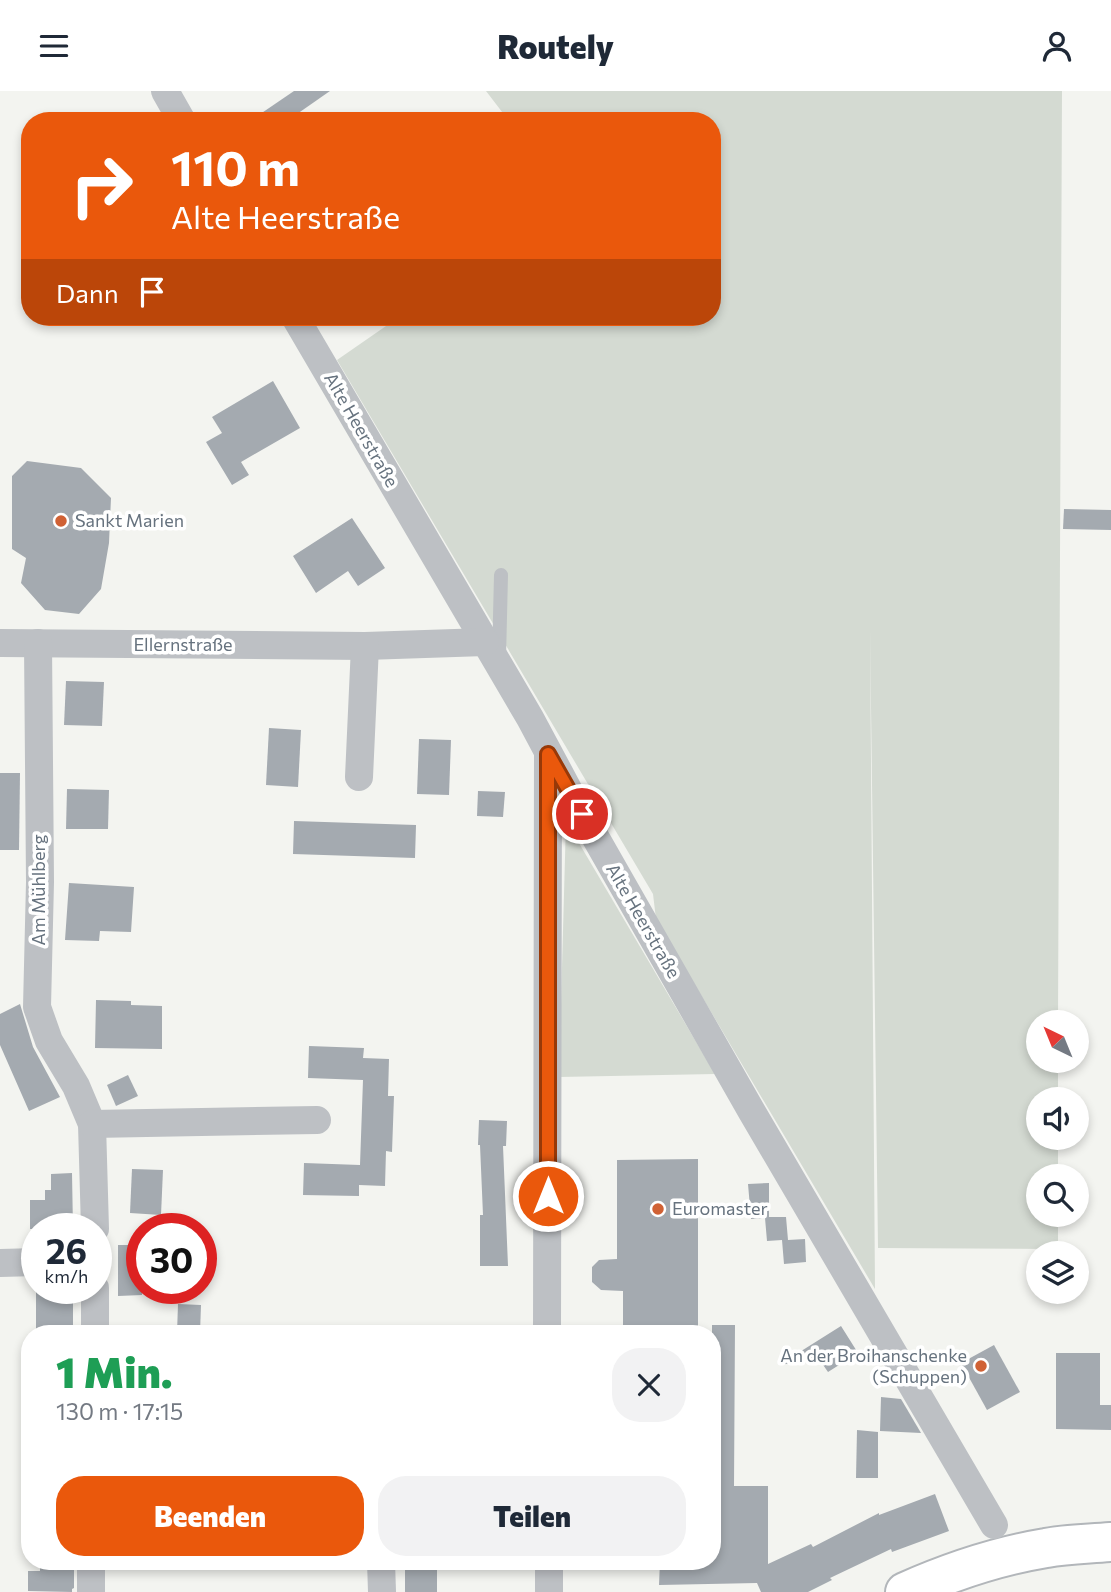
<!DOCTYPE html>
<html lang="de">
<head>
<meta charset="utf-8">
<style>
  :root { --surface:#fff; --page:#f2f2f3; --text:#1f2937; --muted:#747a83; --accent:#ea580c }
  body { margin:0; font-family:Commissioner,sans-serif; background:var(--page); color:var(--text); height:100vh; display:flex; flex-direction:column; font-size:26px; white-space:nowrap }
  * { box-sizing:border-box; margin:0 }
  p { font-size:23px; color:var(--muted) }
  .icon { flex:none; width:38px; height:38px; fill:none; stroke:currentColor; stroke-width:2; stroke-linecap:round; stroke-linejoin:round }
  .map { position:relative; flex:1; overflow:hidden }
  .details { position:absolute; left:21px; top:1234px; width:700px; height:245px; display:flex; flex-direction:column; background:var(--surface); border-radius:28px; box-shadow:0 4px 10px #0003 }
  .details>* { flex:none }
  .hud { position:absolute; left:21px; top:21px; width:700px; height:214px; border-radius:28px; box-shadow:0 4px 10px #0003; background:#ea580c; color:#fff; overflow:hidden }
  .needle { width:46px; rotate:317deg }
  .buttons { position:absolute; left:1026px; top:919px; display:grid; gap:14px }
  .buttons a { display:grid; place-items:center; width:63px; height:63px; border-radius:50%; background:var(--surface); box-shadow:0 4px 10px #0003; font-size:35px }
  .speed { position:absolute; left:21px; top:1122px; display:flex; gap:14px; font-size:35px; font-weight:700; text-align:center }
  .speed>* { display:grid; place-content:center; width:91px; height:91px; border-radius:50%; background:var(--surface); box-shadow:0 4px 10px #0003; line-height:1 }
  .speed small { font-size:18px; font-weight:400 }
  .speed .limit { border:10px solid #d22; background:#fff; color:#111 }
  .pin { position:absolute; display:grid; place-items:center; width:60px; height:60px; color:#fff; margin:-30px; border:4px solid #fff; border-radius:50%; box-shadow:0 2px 7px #0007 }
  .me { position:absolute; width:77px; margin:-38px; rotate:0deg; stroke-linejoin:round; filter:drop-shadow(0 0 5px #0008) }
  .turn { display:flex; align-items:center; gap:24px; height:147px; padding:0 35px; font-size:32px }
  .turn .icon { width:91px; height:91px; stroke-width:2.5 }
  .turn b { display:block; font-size:49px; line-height:60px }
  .then { display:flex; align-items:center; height:66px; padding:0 35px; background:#0003; gap:14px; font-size:26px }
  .round { display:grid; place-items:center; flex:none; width:74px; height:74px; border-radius:28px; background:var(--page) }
  .head { display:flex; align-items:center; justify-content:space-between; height:119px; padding:0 35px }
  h1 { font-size:42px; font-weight:800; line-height:52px; color:#1e9e55 }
  .action { display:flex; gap:14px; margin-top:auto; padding:14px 35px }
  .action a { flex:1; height:80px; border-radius:28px; background:var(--accent); color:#fff; font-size:28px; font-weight:800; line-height:80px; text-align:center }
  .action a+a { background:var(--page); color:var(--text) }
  header { display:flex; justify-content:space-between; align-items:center; height:91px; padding:0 35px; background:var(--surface); font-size:32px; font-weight:800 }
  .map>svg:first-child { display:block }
  .green { fill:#d4dad2 }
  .building { fill:#a4aab0 }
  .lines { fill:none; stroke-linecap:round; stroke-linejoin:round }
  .secondary-casing { stroke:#b2b6ba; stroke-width:42 }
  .lane { stroke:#bdc0c4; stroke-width:14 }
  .street { stroke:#bdc0c4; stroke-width:28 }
  .secondary { stroke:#fff; stroke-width:38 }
  .route-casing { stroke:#983908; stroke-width:18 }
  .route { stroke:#ea580c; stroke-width:12 }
  .poi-dot { fill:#d06134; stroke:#fff; stroke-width:2.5 }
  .labels { text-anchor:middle; stroke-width:7; stroke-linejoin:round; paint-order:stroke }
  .street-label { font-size:18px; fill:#66727e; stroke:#fff }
  .poi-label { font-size:18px; fill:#66727e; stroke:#fff; text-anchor:start }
</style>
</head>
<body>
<header><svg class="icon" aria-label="menu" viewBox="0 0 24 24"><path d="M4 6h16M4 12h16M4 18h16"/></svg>Routely<svg class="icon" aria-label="person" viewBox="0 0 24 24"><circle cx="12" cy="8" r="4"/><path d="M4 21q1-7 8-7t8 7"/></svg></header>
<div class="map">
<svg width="1111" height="1501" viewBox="0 0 1111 1501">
  <rect width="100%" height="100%" fill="#f3f4f0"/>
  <g class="green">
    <path d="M486 0H1062L1058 931H1038V970H1058V1008H1038V1046L1058 1047V1085H1038V1124H1058V1158L878 1157 870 538 875 1198 656 828 653 803 337 269 399 226H712V30H509Z"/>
    <path d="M566 730 715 983 559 986Z"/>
  </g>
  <g class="building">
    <path d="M294 0H330L287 30H250Z"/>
    <path d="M273 290 300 337 241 371 249 384 232 394 206 351 222 342 212 326Z"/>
    <path d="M27 370 81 377 111 407 109 452 101 498 79 523 45 519 21 492 26 467 12 458V385Z"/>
    <path d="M1064 418 1111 419V439L1063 438Z"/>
    <path d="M352 427 385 477 358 495 348 480 316 502 293 465Z"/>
    <path d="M66 590 104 591 102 635 64 634Z"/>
    <path d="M269 637 301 639 298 696 266 694Z"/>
    <path d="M419 648 451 649 449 704 417 703Z"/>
    <path d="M0 682H20L19 759H0Z"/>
    <path d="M67 698 109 699 108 738H66Z"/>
    <path d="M478 700 505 701 503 726 477 725Z"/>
    <path d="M294 730 416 734 415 767 293 763Z"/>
    <path d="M69 792 134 796 131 841 100 840 99 850 65 849Z"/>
    <path d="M96 909 131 910V914L162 915V958L95 957Z"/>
    <path d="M20 913 33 956 60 1006 29 1020 0 954V923Z"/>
    <path d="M309 955 364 957 363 967 389 968 388 1005H394L392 1061 386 1060 385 1095 359 1094V1105L303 1104 304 1072 360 1074 363 989 308 987Z"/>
    <path d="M128 984 138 1005 116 1015 107 994Z"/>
    <path d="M479 1029 507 1030 506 1055H503L508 1175H480V1124H483L480 1054H478Z"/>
    <path d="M698 1068V1242H623V1200L601 1199 592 1191V1176L599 1169 617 1168V1069Z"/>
    <path d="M132 1078 163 1079 161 1124 130 1122Z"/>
    <path d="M72 1082 73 1138H30V1109H45V1099H51V1083Z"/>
    <path d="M769 1092V1126H786L788 1149 805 1148 806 1171 784 1173 782 1149 767 1150 765 1127 751 1128 748 1093Z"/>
    <path d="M118 1154H142V1204L118 1205Z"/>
    <rect x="36" y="1197" width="37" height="45"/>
    <path d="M178 1213 201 1214 200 1242H177Z"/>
    <path d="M712 1234H735L734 1395H768V1473L811 1453 813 1456 879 1422V1424L935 1403 949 1440 892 1461 891 1458 830 1487 832 1489 808 1501H761L757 1492 659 1494 660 1470H712Z"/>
    <path d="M841 1235 858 1262 828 1281 819 1268 779 1274Z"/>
    <path d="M994 1254 1020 1301 987 1319 961 1272Z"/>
    <path d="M1056 1262H1100V1314H1111V1339L1056 1338Z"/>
    <path d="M881 1306 901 1308 921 1342 880 1340Z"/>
    <path d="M857 1339 878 1341V1387H856Z"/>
    <path d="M40 1470H72V1478H74V1497L72 1498V1501L28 1500V1480H40Z"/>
    <rect x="405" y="1474" width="32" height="27"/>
  </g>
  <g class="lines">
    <defs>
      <path id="secondary" d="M905 1501C950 1481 998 1465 1046 1457 1067 1453 1089 1453 1111 1451"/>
    </defs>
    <use href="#secondary" class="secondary-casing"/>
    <path class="lane" d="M499 567 501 484"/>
    <g class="street">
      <path d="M165 0 182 30"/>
      <path d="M295 226 530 627 569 700 752 1021 994 1434"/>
      <path d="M0 552 365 555 485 551"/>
      <path d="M38 552 40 791 37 916 49 950 76 995 92 1033 95 1138"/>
      <path d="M359 686 365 555"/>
      <path d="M92 1033 317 1029"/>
      <path d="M0 1172 37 1171"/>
      <path d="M95 1242V1197"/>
      <path d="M547 1242 548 664"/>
      <path d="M91 1470V1501"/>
      <path d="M381 1470 382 1501"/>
      <path d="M549 1501V1470"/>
    </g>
    <use href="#secondary" class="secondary"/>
  </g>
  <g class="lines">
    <defs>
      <path id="route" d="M548 1105V663L582 723"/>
    </defs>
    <use href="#route" class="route-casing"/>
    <use href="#route" class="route"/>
  </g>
  <g class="poi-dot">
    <circle cx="61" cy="430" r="7"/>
    <circle cx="658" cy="1118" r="7"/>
    <circle cx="981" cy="1275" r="7"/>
  </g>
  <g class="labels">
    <g class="street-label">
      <text transform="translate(361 339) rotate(60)" y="6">Alte Heerstraße</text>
      <text x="183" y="560">Ellernstraße</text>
      <text transform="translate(39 799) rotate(-90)" y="6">Am Mühlberg</text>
      <text transform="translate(643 830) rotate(60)" y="6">Alte Heerstraße</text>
    </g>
    <g class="poi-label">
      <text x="75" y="436">Sankt Marien</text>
      <text x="672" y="1124">Euromaster</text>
      <text x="967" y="1271" text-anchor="end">An der Broihanschenke<tspan x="967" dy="21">(Schuppen)</tspan></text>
    </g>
  </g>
</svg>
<div class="buttons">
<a><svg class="needle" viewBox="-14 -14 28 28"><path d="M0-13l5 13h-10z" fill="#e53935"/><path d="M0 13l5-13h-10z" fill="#747a83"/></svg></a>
<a><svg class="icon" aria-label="sound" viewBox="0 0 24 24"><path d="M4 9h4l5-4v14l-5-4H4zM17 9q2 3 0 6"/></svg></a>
<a><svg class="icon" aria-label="search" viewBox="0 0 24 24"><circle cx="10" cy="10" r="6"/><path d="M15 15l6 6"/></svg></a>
<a><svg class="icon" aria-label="layers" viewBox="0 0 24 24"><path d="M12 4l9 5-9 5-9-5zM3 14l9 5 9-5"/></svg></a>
</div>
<div class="speed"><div>26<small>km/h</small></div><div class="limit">30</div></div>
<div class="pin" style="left:582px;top:723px;background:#d93025"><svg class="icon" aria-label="arrive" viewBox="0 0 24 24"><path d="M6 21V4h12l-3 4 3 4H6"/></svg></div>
<svg class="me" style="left:548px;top:1105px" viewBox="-20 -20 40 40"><circle r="17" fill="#ea580c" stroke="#fff" stroke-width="3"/><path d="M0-11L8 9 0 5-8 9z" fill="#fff"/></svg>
<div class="hud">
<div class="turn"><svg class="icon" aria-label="right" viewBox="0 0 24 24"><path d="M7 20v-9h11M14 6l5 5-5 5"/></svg><div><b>110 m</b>Alte Heerstraße</div></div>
<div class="then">Dann<svg class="icon" aria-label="arrive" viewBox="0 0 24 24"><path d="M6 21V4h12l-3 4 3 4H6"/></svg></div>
</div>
<section class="details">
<div class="head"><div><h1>1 Min.</h1><p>130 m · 17:15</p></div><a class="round"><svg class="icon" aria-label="close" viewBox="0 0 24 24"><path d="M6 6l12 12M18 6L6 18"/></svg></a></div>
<div class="action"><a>Beenden</a><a>Teilen</a></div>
</section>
</div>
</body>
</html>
